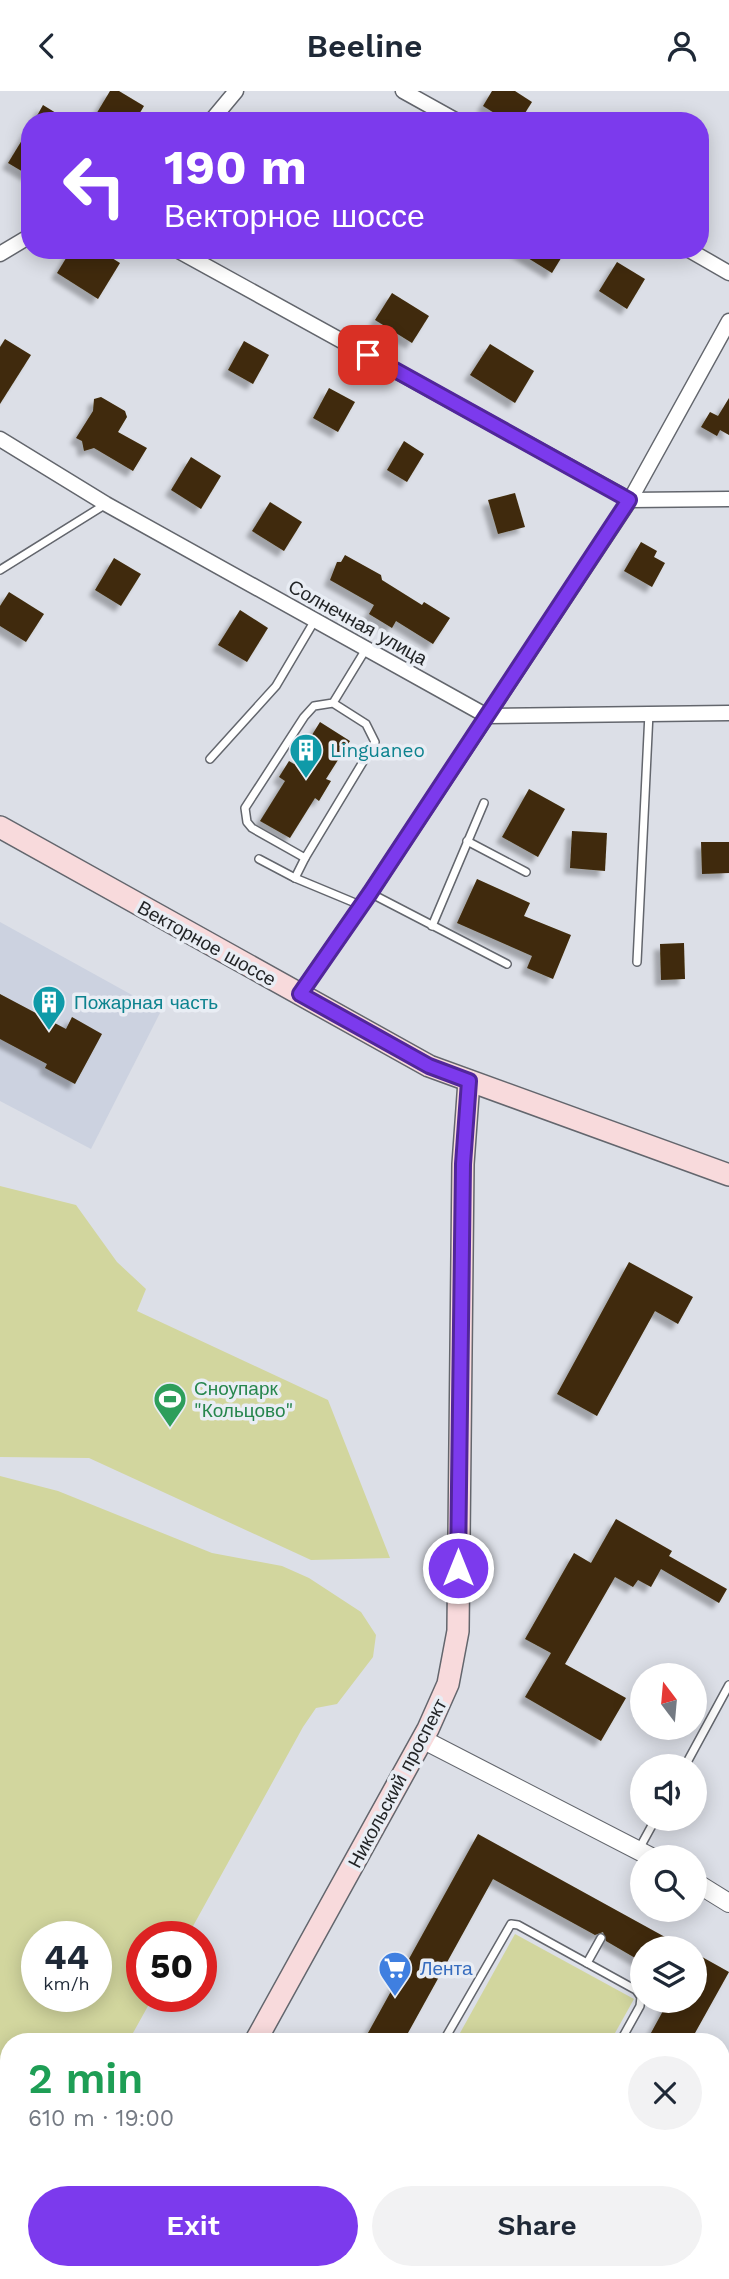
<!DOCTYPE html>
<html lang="en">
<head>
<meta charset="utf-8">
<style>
  :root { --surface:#fff; --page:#f2f2f3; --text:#1f2937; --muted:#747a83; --accent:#7c3aed }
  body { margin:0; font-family:"Work Sans",sans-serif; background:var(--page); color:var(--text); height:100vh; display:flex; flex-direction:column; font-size:26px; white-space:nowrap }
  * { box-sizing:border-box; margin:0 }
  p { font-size:23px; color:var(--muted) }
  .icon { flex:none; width:38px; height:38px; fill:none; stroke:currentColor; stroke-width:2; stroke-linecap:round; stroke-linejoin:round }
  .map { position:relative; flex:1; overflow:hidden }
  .drawer { position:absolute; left:0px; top:1942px; width:730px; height:247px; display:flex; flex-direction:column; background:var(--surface); border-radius:28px 28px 0 0; box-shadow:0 4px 18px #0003 }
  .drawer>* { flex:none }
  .guide { position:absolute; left:21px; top:21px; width:688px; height:147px; border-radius:28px; box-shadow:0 4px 18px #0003; background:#7c3aed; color:#fff; overflow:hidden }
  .needle { width:46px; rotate:344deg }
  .controls { position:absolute; left:630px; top:1572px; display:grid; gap:14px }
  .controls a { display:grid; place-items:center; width:77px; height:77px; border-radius:50%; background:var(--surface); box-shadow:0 4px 18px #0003; font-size:35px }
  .speed { position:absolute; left:21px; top:1830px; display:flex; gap:14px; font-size:35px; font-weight:700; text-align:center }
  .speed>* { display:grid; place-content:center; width:91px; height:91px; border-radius:50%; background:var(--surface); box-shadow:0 4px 18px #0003; line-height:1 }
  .speed small { font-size:18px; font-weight:400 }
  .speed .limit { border:10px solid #d22; background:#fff; color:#111 }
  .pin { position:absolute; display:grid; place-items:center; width:60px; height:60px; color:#fff; margin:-30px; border-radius:14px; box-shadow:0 4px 10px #0006 }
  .me { position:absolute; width:77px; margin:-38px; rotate:0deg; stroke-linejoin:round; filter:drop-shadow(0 0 5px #0008) }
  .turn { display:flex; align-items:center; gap:24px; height:147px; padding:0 28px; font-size:32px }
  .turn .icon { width:91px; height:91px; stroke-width:2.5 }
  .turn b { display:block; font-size:49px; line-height:60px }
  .round { display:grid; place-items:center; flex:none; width:74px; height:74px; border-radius:37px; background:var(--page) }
  .head { display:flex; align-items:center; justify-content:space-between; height:119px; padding:0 28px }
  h1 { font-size:42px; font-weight:600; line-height:52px; color:#1e9e55 }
  .button { display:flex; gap:14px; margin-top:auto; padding:14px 28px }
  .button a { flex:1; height:80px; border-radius:42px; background:var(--accent); color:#fff; font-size:28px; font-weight:600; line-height:80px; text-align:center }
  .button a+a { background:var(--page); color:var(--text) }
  header { display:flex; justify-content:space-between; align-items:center; height:91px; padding:0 28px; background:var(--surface); font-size:32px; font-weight:600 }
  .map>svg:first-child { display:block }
  .built { fill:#ccd2e0 }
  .green { fill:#d2d69e; fill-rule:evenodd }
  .building { fill:#3f2a09; filter:url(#shadow) }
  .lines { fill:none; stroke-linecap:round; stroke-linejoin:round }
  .service-casing { stroke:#63666d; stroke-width:10 }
  .minor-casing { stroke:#63666d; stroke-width:17 }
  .tertiary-casing { stroke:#63666d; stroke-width:20 }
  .secondary-casing { stroke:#63666d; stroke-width:24 }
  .service { stroke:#fff; stroke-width:7 }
  .minor { stroke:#fff; stroke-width:14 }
  .tertiary { stroke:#fff; stroke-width:18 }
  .secondary { stroke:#f8dadc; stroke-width:21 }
  .route-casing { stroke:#51269a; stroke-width:18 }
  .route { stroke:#7c3aed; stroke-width:12 }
  .labels { text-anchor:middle; stroke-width:7; stroke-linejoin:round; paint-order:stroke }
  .street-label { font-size:19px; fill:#222426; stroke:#e9edf4 }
  .culture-label { font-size:19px; fill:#0d838f; stroke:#e9edf4; text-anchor:start }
  .leisure-label { font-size:19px; fill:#27864d; stroke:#e9edf4; text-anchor:start }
  .shop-label { font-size:19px; fill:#366cbe; stroke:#e9edf4; text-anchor:start }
</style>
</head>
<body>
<header><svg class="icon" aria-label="back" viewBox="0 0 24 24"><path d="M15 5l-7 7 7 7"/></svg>Beeline<svg class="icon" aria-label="person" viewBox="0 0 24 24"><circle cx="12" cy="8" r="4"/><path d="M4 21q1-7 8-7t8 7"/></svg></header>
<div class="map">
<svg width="729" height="2188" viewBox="0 0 729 2188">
  <defs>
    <filter id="shadow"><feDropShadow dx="-6" dy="6" stdDeviation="2" flood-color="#0004"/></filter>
  </defs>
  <rect width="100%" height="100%" fill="#dcdfe7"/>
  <path class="built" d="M0 831 161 920 91 1058 0 1010Z"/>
  <g class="green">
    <path d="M0 1095 76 1114 117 1171 146 1198 137 1220 328 1309 390 1467 311 1469 89 1367 0 1366Z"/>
    <path d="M0 1385 58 1400 212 1462 282 1475 309 1487 361 1521 376 1544 373 1566 337 1613 316 1617 303 1636 187 1846H142V1906H153L128 1951H9V2180L14 2181 10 2188H0ZM37 1846H96V1906H37Z"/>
    <path d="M515 1843 634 1908 610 1951H455Z"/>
  </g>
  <g class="building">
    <path d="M110 0H119L144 15 135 30H92Z"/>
    <path d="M492 0H515L532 11 520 30H507L483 15Z"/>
    <path d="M43 14 69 30H34Z"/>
    <path d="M30 36V85L8 72Z"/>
    <path d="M71 159H99L120 172 98 208 57 182Z"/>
    <path d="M515 159H566L552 182Z"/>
    <path d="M617 171 645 188 627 218 599 200Z"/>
    <path d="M392 202 429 225 412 252 375 229Z"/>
    <path d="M5 248 31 264 0 313V256Z"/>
    <path d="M244 250 269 264 253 293 228 279Z"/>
    <path d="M490 253 534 280 515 312 470 284Z"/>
    <path d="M329 297 355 311 338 341 313 327Z"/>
    <path d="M101 306 125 320 127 326 118 341 147 357 133 380 94 357 84 360 82 350 76 347 93 320 94 308Z"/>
    <path d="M729 307V344L720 339 717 345 701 336 710 321 718 325Z"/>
    <path d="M404 350 424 363 407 391 387 379Z"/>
    <path d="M191 366 221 385 201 418 171 399Z"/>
    <path d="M515 402 525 436 498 443 488 409Z"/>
    <path d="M270 411 302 431 284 460 252 440Z"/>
    <path d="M641 451 657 460 654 466 665 472 652 496 624 480Z"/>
    <path d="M345 464 381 484 382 489 422 514 424 511 450 527 433 553 396 530 392 537 369 523 374 514 330 489 337 471H341Z"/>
    <path d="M114 467 141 483 121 515 95 499Z"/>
    <path d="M9 501 44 523 26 551 0 535V515Z"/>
    <path d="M240 519 268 537 247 571 218 554Z"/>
    <path d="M320 631 350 650 326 688 331 690 319 710 315 707 290 747 260 730 285 690 279 686 289 670 294 673Z"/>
    <path d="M529 698 565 718 538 766 502 746Z"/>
    <path d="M572 740 607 742 605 780 570 777Z"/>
    <path d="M701 751H729V782L702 783Z"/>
    <path d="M477 788 530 812 524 825 571 844 553 888 527 877 532 865 457 832Z"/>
    <path d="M684 852 685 888 661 889 660 853Z"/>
    <path d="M0 903 66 938 72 926 102 943 75 993 45 977 47 973 0 948Z"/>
    <path d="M629 1171 693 1206 678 1233 655 1220 597 1325 557 1303Z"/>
    <path d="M616 1428 672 1460 669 1465 727 1498 719 1512 661 1478 651 1496 638 1489 633 1496 615 1486 565 1573 626 1607 601 1650 525 1606 551 1562 525 1548 574 1462 591 1472Z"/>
    <path d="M478 1743 685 1857H642V1871L606 1850 603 1841 595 1844 493 1788 403 1951H363Z"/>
    <path d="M695 1862 729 1881 690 1951H646L669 1909H695Z"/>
  </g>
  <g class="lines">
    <defs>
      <g id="service">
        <path d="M0 479 106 413"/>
        <path d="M333 612 366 633 375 651 305 767 252 737 247 731 245 717 304 626 314 615 333 612 366 558"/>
        <path d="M210 668 276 595 315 529"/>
        <path d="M467 750 526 781"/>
        <path d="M305 767 295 787 360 814"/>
        <path d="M259 768 295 787"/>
        <path d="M370 802 507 873"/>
        <path d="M432 835 484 712"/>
        <path d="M637 871 649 622"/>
        <path d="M685 1675 729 1594"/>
        <path d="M639 1758 656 1727"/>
        <path d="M587 1872 601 1847"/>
        <path d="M443 1951 511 1833 518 1834 636 1899 641 1906 640 1915 620 1951"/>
      </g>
      <g id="minor">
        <path d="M403 0 457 30"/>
        <path d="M211 30 236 0"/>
        <path d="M177 159 630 409 729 408"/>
        <path d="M689 159 729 182"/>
        <path d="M0 163 30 145"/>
        <path d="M0 348 106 413 487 625 729 622"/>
        <path d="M300 903 370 802 630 409 729 230"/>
      </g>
      <g id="tertiary">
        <path d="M422 1648 651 1766"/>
        <path d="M695 1791 729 1812"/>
        <path d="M443 2180 457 2188"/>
      </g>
      <g id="secondary">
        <path d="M0 736 429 975 729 1084"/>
        <path d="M255 1951 428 1638 448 1593 458 1540 463 1073 469 990"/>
        <path d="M121 2188 126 2180"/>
      </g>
    </defs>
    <use href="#service" class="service-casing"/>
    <use href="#minor" class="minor-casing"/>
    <use href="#tertiary" class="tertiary-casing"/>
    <use href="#secondary" class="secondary-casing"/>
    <use href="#service" class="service"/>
    <use href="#minor" class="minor"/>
    <use href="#tertiary" class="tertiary"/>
    <use href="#secondary" class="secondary"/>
  </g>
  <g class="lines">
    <defs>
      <path id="route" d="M368 264 629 409 370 802 300 903 429 975 469 990 463 1073 458 1477"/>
    </defs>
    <use href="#route" class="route-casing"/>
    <use href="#route" class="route"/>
  </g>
  <defs>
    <symbol id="building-pin" viewBox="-11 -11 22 30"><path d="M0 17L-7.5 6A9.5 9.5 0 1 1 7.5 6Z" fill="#0f9aa8" stroke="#e9edf4"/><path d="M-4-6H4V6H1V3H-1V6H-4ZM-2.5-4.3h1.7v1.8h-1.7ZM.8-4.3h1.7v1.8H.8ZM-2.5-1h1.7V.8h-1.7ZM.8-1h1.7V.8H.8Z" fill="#fff"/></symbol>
    <symbol id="stadium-pin" viewBox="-11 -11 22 30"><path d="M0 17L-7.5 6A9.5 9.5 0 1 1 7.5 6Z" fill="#2e9e5b" stroke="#e9edf4"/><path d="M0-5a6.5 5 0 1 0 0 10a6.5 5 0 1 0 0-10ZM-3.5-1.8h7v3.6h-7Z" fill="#fff"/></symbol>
    <symbol id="supermarket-pin" viewBox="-11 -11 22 30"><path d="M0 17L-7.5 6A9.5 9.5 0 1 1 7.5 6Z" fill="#3f7fe0" stroke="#e9edf4"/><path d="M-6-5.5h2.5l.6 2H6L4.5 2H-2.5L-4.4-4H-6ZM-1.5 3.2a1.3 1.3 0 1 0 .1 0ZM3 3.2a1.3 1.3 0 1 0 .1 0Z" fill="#fff"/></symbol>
  </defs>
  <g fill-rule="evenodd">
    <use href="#building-pin" x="287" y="640" width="38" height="52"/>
    <use href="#building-pin" x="30" y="892" width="38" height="52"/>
    <use href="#stadium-pin" x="151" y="1289" width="38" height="52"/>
    <use href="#supermarket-pin" x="376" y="1858" width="38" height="52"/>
  </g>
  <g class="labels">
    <g class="street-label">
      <text transform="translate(358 531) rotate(29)" y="7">Солнечная улица</text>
      <text transform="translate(207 852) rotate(29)" y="7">Векторное шоссе</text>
      <text transform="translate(397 1692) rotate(-62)" y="7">Никольский проспект</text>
    </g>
    <g class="culture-label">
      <text x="330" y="666">Linguaneo</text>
      <text x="74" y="918">Пожарная часть</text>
    </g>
    <g class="leisure-label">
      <text x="194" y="1304">Сноупарк<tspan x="194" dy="22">"Кольцово"</tspan></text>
    </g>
    <g class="shop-label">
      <text x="420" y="1884">Лента</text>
    </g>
  </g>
</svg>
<div class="controls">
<a><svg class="needle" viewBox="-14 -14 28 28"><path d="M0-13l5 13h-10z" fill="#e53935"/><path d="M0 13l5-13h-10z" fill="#747a83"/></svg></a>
<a><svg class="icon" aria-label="sound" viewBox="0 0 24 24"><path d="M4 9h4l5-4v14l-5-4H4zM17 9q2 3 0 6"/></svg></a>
<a><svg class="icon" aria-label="search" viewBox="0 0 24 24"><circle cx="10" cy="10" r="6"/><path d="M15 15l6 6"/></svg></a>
<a><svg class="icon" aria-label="layers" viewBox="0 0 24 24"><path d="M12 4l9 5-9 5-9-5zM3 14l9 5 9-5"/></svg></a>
</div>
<div class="speed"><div>44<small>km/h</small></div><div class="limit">50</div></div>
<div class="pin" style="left:368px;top:264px;background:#d93025"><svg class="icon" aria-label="arrive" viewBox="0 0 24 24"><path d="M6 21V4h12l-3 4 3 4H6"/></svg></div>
<svg class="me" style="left:458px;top:1477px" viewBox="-20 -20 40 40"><circle r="17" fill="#7c3aed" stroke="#fff" stroke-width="3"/><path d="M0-11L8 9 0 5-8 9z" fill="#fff"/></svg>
<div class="guide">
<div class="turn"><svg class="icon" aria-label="left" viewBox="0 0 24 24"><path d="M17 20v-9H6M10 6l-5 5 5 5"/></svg><div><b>190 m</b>Векторное шоссе</div></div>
</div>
<section class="drawer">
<div class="head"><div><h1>2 min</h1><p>610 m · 19:00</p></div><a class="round"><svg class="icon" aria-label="close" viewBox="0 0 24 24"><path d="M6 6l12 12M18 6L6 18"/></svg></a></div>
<div class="button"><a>Exit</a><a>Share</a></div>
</section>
</div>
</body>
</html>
